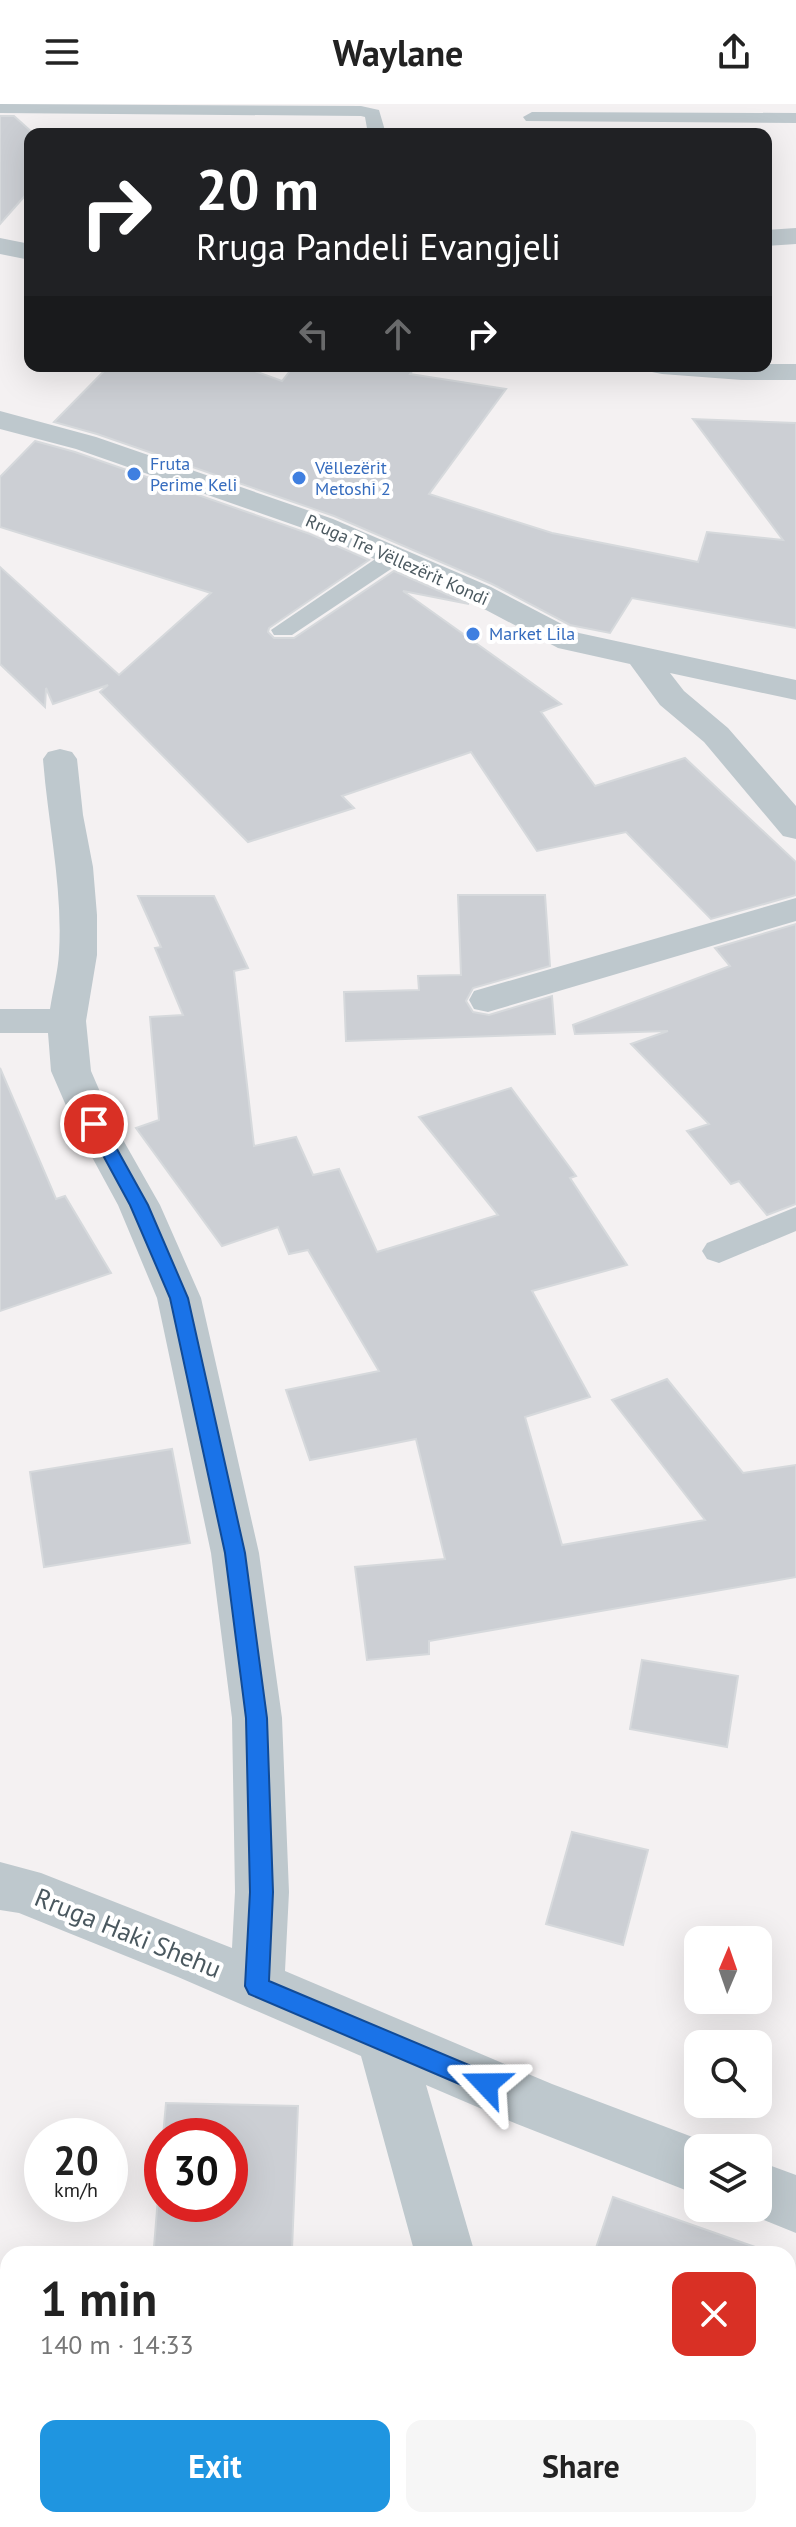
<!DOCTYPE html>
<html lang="en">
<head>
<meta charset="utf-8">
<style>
  :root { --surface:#fff; --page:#f6f6f6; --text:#222; --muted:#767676; --accent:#1f95e0 }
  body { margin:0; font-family:"PT Sans",sans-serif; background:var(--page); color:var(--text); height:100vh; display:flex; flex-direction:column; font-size:30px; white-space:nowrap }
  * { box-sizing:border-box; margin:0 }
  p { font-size:26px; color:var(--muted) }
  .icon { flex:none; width:44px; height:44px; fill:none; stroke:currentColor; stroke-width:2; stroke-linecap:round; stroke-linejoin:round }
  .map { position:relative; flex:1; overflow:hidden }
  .panel { position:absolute; left:0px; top:2142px; width:796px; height:282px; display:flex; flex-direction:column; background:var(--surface); border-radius:24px 24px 0 0; box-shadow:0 8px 32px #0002 }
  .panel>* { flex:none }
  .hud { position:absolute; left:24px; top:24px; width:748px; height:244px; border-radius:16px; box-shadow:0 8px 32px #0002; background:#202124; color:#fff; overflow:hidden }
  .needle { width:52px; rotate:2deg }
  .controls { position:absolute; left:684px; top:1822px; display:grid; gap:16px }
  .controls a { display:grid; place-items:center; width:88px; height:88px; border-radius:16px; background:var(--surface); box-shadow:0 8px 32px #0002; font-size:40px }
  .speed { position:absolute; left:24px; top:2014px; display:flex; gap:16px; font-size:40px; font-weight:700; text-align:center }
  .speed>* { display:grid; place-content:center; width:104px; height:104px; border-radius:50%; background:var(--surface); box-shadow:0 8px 32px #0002; line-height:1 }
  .speed small { font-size:20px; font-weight:400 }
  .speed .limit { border:12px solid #d22; background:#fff; color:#111 }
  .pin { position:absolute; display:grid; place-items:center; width:68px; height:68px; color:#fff; margin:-34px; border:4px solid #fff; border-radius:50%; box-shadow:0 2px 8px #0007 }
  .me { position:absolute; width:88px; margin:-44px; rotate:293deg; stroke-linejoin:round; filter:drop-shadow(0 0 6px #0008) }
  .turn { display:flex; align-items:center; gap:28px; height:168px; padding:0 40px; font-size:36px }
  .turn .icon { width:104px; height:104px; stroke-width:2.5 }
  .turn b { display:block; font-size:56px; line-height:68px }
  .lanes { display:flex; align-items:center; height:76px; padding:0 40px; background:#0003; justify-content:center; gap:40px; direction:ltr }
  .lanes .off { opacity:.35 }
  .round { display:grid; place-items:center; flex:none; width:84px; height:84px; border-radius:16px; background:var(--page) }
  .overview { display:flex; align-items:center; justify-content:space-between; height:136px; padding:0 40px }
  h1 { font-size:48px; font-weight:600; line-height:60px }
  .primary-button { display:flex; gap:16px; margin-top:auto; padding:16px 40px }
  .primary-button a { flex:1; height:92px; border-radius:16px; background:var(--accent); color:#fff; font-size:32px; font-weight:600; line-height:92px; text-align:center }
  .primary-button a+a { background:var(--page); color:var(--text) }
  header { display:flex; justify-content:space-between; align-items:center; height:104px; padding:0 40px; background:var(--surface); font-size:36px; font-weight:600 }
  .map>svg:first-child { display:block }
  .building { fill:#cccfd4; stroke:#d6d9dc; stroke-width:2 }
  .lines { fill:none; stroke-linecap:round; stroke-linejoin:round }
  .service { fill:#bec8cd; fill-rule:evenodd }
  .minor { fill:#bec8cd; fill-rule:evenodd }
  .tertiary { fill:#bec8cd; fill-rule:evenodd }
  .route { fill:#1a73e8; stroke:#114b97; stroke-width:2 }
  .shop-dot { fill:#3f7fe0; stroke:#fff; stroke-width:3 }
  .labels { text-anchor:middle; stroke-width:8; stroke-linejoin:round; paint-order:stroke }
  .far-shop-label { font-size:18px; fill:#366cbe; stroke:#fff; text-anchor:start }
  .far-street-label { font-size:18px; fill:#4a585f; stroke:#fff }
  .near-street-label { font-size:26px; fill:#4a585f; stroke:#fff }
</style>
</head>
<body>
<header><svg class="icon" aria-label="menu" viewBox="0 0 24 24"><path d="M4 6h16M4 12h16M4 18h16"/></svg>Waylane<svg class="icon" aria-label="share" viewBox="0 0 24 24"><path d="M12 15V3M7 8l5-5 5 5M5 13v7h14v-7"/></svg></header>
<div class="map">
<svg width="796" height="2423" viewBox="0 0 796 2423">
  <rect width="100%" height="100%" fill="#f4f1f2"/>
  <g class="building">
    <path d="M0 12H14L34 30H30V86L0 120Z"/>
    <path d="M109 262H241L282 277 294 262H416L410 270 506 285 429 390 552 429 698 458 707 428 783 436 693 315 796 319V524L632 494 610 529 570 521 492 480 334 412 97 330 54 318Z"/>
    <path d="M35 337 75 348 310 430 369 456 269 524 268 528 274 534H294L394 467 469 500 403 487 561 600 541 608 595 682 685 654 796 758V791L711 815 626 728 537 747 471 648 342 692 354 704 248 738 100 588 108 581 53 600 46 584 45 603 0 560V463L119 571 211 489 0 423V373Z"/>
    <path d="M458 791H545L550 862 473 884 466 897 473 908 489 911 552 892 555 930 346 937 344 888 419 886 418 872 461 871Z"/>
    <path d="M138 792H214L248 864 234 867 254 1042 296 1033 313 1071 339 1065 377 1148 498 1111 419 1013 511 984 576 1072 570 1074 627 1161 532 1187 590 1293 525 1313 562 1441 705 1416 612 1296 667 1275 743 1369 796 1361V1473L429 1537V1550L367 1556 355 1463 445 1455 416 1335 310 1356 286 1286 379 1267 308 1146 289 1150 278 1123 222 1142 136 1024 159 1016 150 913 183 911 155 844 161 843Z"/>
    <path d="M796 820V1100L767 1111 739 1077 731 1080 687 1027 709 1020 631 940 668 927 575 930 573 921 730 862 715 844Z"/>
    <path d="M0 964 56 1095 65 1092 111 1169 0 1207Z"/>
    <path d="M172 1345 190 1439 44 1463 30 1368Z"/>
    <path d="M642 1556 738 1572 727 1643 630 1625Z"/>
    <path d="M572 1728 648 1746 623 1841 546 1820Z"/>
    <path d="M166 1999 298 2002 292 2145 154 2143 162 2044V2100H230V2032H163Z"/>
    <path d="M613 2093 755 2143 754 2150H594Z"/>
  </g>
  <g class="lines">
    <g class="service">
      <path d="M0 0 361 2 379 6 386 30H368L365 13 361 12 0 9Z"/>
      <path d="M532 8 796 9V19L526 17 523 13Z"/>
      <path d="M395 445 403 447 407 452 403 457 292 531H274L271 526 387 447Z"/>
      <path d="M796 1103V1127L719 1159 707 1155 702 1147 707 1139Z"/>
    </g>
    <g class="minor">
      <path d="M796 124V140L766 142V126Z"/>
      <path d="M0 307 96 333 333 415 491 483 579 529 796 576V596L670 569 684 587 728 624 796 702V735L783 732 704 638 660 601 630 560 558 544 469 497 311 427 76 345 0 325Z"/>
      <path d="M60 645 72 648 77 655 83 711 93 763 97 811V851L86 917 91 967 114 1020 160 1101 201 1194 259 1449 282 1614 289 1788 285 1867 552 1980 719 2043 698 2044V2091L517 2020 426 1981 475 2150H415L361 1952 178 1873 19 1809 0 1806V1758L41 1769 232 1844 235 1788 232 1614 211 1449 157 1194 118 1101 74 1020 51 967 48 929H0V905H50C53 886 58 867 59 849 63 784 48 720 43 655L48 648Z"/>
      <path d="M796 794V817L488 908 474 905 469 896 474 887Z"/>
      <path d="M758 2057 796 2071V2129L737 2105 758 2104Z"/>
      <path d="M487 2416H551L553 2423H489Z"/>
    </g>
    <g class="tertiary">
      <path d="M0 134 30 140V156L0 150Z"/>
      <path d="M766 260H796V276H742L662 270 652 268 648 262Z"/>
    </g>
  </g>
  <path class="route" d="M94 1014 103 1020 148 1101 188 1194 245 1449 267 1614 273 1788 269 1877 495 1972 498 1980 495 1988 486 1991 478 1988 249 1890 245 1882 250 1788 246 1614 225 1449 170 1194 130 1101 86 1020Z"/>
  <g class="shop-dot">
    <circle cx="134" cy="370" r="8"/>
    <circle cx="299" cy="374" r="8"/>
    <circle cx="473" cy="530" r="8"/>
  </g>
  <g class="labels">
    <g class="far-shop-label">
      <text x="150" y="366">Fruta<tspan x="150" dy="21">Perime Keli</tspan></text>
      <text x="315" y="370">Vëllezërit<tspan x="315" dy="21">Metoshi 2</tspan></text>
      <text x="489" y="536">Market Lila</text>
    </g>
    <g class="far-street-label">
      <text transform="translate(397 456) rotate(24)" y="6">Rruga Tre Vëllezërit Kondi</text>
    </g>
    <g class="near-street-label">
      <text transform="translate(128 1829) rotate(22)" y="9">Rruga Haki Shehu</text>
    </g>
  </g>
</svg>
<div class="controls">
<a><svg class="needle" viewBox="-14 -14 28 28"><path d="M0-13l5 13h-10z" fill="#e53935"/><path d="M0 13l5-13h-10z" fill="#767676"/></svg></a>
<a><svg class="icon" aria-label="search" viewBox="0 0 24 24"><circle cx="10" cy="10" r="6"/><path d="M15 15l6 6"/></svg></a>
<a><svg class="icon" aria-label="layers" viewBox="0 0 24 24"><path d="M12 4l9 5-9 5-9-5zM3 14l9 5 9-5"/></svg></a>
</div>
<div class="speed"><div>20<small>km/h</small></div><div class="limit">30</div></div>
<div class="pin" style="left:94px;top:1020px;background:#d93025"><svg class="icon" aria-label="arrive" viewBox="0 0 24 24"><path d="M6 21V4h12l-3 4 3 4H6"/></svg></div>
<svg class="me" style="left:486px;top:1980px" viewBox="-20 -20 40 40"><path d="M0-17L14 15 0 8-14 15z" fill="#1a73e8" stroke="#fff" stroke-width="4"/></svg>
<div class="hud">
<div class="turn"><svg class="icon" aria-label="right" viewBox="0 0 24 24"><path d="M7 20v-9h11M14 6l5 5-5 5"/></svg><div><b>20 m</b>Rruga Pandeli Evangjeli</div></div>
<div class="lanes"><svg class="icon off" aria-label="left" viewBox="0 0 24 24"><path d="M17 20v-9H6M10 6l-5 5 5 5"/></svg><svg class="icon off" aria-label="ahead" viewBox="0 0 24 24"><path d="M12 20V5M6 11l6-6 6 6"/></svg><svg class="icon" aria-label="right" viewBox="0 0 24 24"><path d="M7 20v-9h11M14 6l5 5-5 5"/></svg></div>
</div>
<section class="panel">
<div class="overview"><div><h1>1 min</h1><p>140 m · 14:33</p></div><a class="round" style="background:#d93025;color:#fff"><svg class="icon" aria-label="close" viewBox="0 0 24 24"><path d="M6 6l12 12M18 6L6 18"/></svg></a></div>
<div class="primary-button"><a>Exit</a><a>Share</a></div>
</section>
</div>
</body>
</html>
